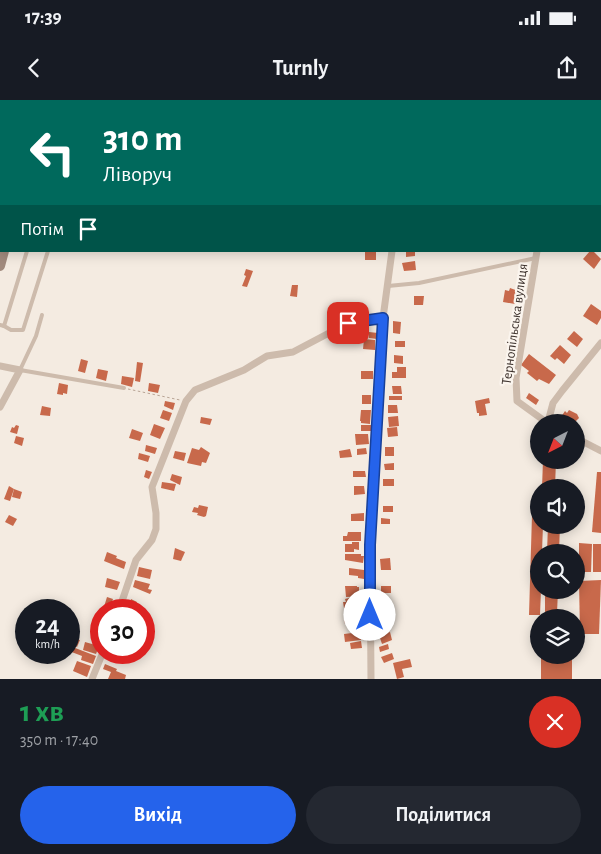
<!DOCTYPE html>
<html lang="uk">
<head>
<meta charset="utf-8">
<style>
  :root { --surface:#171b24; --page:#242831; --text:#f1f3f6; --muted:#9ea1a6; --accent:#2563eb }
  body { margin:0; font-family:"Alegreya Sans",sans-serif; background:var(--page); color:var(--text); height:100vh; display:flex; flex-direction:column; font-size:19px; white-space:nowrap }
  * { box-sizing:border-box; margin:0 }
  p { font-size:16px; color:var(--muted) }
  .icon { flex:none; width:28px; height:28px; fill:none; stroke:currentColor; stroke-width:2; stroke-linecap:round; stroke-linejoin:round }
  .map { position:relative; height:579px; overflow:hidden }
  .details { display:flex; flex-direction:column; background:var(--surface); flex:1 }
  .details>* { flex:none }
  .top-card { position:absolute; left:0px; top:0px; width:601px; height:152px; box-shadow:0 2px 12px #0003; background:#00695c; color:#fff; overflow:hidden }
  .needle { width:32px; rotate:222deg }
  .controls { position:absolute; left:530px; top:314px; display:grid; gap:10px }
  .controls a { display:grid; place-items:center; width:55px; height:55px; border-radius:50%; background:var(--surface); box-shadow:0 2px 12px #0003; font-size:25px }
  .speed { position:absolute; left:15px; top:499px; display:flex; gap:10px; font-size:25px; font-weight:700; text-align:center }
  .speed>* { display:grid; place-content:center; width:65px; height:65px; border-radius:50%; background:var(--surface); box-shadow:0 2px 12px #0003; line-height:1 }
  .speed small { font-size:12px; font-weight:400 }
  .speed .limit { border:8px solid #d22; background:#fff; color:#111 }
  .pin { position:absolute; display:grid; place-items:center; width:42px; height:42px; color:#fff; margin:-21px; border-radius:10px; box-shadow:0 2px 8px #0006 }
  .me { position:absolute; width:55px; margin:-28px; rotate:0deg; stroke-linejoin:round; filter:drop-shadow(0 0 4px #0008) }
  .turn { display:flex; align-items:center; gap:18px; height:105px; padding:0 20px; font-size:22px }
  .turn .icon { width:65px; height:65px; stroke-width:2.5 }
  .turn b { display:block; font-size:35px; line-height:42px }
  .then { display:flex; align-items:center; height:48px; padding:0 20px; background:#0003; gap:10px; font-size:19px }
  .round { display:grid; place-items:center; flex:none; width:52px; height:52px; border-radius:26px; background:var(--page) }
  .overview { display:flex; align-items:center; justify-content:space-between; height:85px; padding:0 20px }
  h1 { font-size:30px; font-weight:700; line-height:38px; color:#1e9e55 }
  .button { display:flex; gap:10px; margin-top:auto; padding:10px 20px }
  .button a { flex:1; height:58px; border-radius:30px; background:var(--accent); color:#fff; font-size:20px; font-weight:700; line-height:58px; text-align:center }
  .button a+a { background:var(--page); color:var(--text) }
  .status { display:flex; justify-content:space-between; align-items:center; height:35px; padding:0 25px; background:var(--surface); direction:ltr }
  .status svg { height:14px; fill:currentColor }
  header { display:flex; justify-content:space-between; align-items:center; height:65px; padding:0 20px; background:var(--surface); font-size:22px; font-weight:700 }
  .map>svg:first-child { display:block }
  .building { fill:#c8694b }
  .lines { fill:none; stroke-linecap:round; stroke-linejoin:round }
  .path { stroke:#b9a596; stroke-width:1; stroke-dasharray:2.5 2.5; stroke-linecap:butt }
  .lane { stroke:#cdbbac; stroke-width:4 }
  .street { stroke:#cdbbac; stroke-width:7 }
  .secondary { stroke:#a18a7d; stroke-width:10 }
  .route-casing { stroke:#184099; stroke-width:12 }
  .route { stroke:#2563eb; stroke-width:9 }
  .labels { text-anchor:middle; stroke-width:4.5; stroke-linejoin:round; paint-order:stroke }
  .street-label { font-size:14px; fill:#3b302b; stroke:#fbf5ee }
</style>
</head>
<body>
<div class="status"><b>17:39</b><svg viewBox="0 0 49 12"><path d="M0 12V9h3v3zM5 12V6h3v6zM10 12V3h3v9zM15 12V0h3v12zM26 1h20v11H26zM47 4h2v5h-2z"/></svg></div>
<header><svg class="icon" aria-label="back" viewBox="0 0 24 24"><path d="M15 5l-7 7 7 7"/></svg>Turnly<svg class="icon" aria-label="share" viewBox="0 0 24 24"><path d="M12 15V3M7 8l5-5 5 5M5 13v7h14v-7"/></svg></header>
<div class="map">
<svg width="601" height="579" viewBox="0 0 601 579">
  <rect width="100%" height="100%" fill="#f4ebe1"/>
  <g class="building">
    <path d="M412 151H415V156L406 157V152Z"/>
    <path d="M590 151H593L601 159 594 169 583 159Z"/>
    <rect x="365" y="152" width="11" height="8"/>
    <path d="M415 161 416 170 404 171 402 163Z"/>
    <path d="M246 169 253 171 247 187 242 186 246 176 244 175Z"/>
    <path d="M292 185H298L297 197 290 196Z"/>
    <path d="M510 188 521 192 520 199H516L515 204 503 202 505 190 509 191Z"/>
    <path d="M414 196H424L423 205H414Z"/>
    <path d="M591 204 601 211V218L597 225 583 216Z"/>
    <path d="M393 221 401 222 400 234 393 233Z"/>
    <path d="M574 231 583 239 577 247 567 239Z"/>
    <path d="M369 232 378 233 377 239 369 238Z"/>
    <path d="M364 239 375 240V250L363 249Z"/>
    <rect x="395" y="241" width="10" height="6"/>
    <path d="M560 245 571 255 564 264 557 258 555 260 550 256Z"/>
    <path d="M529 254 556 275 549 284 539 279 537 281 527 273 529 271 521 265Z"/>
    <path d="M394 255 403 256V264L394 263Z"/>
    <path d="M81 259 88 261 85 273 78 271Z"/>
    <path d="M137 262 143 263 140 282 135 281Z"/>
    <path d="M397 267H406V278H392V272H397Z"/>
    <path d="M98 269 108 271 106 281 96 278Z"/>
    <rect x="361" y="271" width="12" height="8"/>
    <path d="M122 276 134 278 132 287 121 284Z"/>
    <path d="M59 283 68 285 67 294 63 293V295L57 294Z"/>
    <path d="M149 283 160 285 158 293 148 291Z"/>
    <path d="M392 286H401L402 294H393Z"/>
    <path d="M529 293 539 300 536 305 526 298Z"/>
    <rect x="362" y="295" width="9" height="9"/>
    <rect x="389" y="296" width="13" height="4"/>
    <path d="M489 298 490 303 485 304 487 315 479 316V313H477L475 301Z"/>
    <path d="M165 301 175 303 173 310 164 306Z"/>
    <path d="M388 305H397L398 313H388Z"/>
    <path d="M42 306 51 308 50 316 40 315Z"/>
    <path d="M163 310 172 313 169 321 160 318Z"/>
    <path d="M361 310H371L370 324 361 323V321H360Z"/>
    <path d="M569 310 577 314 579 318 575 322H566L562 320 563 319 561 317 565 311 567 313Z"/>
    <path d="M398 316 399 326 389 327 388 317Z"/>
    <path d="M201 317 212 319 210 325 200 323Z"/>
    <path d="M154 324 165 328 160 339 150 335Z"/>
    <path d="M16 325 19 326 17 334 10 332 12 327 14 328Z"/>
    <rect x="361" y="325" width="11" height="6"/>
    <path d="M397 327 398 336 388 337 387 328Z"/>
    <path d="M132 329 143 333 140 341 129 338Z"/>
    <path d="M355 334H368L369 344 356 345Z"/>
    <path d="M16 336 24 338 22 346 14 343Z"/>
    <path d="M146 345 157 348 155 354 145 351Z"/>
    <path d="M201 347 210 353 206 363 202 362 201 366 187 363 192 348 199 350Z"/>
    <rect x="385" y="347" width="9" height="9"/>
    <path d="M366 348 367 354 357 355V349Z"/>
    <path d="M350 349 352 357 340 358 339 351Z"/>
    <path d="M175 351 186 353 184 361 173 358Z"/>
    <path d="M139 353 150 356 148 362 138 359Z"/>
    <path d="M543 360H556L555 388H542Z"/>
    <path d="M394 363V370H385L384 364Z"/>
    <path d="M146 370 152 372 149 379 144 377Z"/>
    <path d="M353 371H365L366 377H353Z"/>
    <path d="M597 372H601V433L592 432Z"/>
    <path d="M172 374 182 377 180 385 170 380Z"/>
    <rect x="383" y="379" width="11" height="7"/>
    <path d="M162 382 176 384 174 391 161 388Z"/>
    <path d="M9 386 14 389 10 401 4 399Z"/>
    <path d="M354 386H364L365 394 354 395Z"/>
    <path d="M14 389 22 392 20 399 12 397Z"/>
    <path d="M199 405 208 407 206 416 204 417 197 415 198 413 192 412 194 407 198 408Z"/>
    <rect x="383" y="406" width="10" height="6"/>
    <path d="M364 413V421H351V414Z"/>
    <path d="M9 415 17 419 13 426 5 422Z"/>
    <path d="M532 415H539V425H543L542 452H539V490H541L540 515H529Z"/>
    <path d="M381 418 390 419V424H381Z"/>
    <path d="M548 425H560L559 452H547Z"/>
    <path d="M348 432H361V441H343V436H347Z"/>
    <path d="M352 442H359V450L354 449V452H345V444H352Z"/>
    <path d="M579 443 592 444 591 472H579Z"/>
    <rect x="593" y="444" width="8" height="28"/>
    <path d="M175 448 185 452 181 461 173 459Z"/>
    <path d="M107 452 117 456 116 458 126 462 124 469 104 461Z"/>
    <path d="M345 454H361V456H364L363 463 345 460Z"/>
    <path d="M390 458 391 470H381L380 459Z"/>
    <path d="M139 467 152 470 150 479 137 476Z"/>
    <path d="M349 468 364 470V479L358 478V476L349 475Z"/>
    <path d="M107 478 120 482 117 490 105 487Z"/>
    <path d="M135 480 150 484 148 489 152 490 150 494 133 487Z"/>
    <path d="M601 480 599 534H580L579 481Z"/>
    <path d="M345 486H357V487H359V492L363 491 364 496 346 497Z"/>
    <path d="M381 486H391V493H383V499H374V494H381Z"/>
    <path d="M545 490H558L557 513H545Z"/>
    <path d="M107 497 113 499 111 505 114 506 113 510H103Z"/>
    <path d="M353 497V500L355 499 357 506 344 508 343 502H346L345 499Z"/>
    <path d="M131 499 137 502 134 510 128 508Z"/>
    <path d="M384 502H392V507H385Z"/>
    <path d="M378 510H390V516L378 517Z"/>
    <path d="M353 517V524L358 523 359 530 350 531 349 524H345L344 518Z"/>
    <path d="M360 532 361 540 345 542 344 534Z"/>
    <path d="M390 532 392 540 382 544 379 535Z"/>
    <path d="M73 537 80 540 77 547 70 544Z"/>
    <path d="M361 541 362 548 351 549 350 543Z"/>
    <path d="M85 542 99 546 96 554 83 550Z"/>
    <path d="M388 544 389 549 380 552 379 547Z"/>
    <path d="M70 546 96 556 93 564 81 560 82 556 69 551Z"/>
    <path d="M114 552H129L128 555 125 554 123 558 113 554Z"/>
    <path d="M392 553 394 559 384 563 381 557Z"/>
    <rect x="541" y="555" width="31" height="24"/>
    <path d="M410 559 412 567 402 569 404 577 397 579 393 563Z"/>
    <path d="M77 561 91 566 87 577 73 571Z"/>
    <path d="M105 564 117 569 116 571 126 575 125 579H108L111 572 103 569Z"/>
  </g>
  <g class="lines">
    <g class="path">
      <path d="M326 1 327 0"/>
      <path d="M128 289 180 300"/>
    </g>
    <g class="lane">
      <path d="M43 0V1"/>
      <path d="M64 0V1"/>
      <path d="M87 0V1"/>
      <path d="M110 0V1"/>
      <path d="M132 0V1"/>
      <path d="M388 186 419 183 536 158"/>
      <path d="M42 215 36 236 20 270 124 288"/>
      <path d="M0 225 4 226 27 151"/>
      <path d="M4 226 11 230H23L48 151"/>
    </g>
    <g class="street">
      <path d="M403 0V1"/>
      <path d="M540 0V1"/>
      <path d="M600 134 601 135"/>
      <path d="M537 151 516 278 517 301 546 322"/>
      <path d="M0 266 20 270 0 307"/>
      <path d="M548 322 553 303 562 291 601 243"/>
      <path d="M576 338 601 351"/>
      <path d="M119 510 136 460 152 440 156 429V413L152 387 186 301 195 290 244 270 267 256 293 252 348 223 383 218"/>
      <path d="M92 579 103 552"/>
      <path d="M371 579 370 445 383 218 392 151"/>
    </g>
    <g class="secondary">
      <path d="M13 0V1"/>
      <path d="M0 166 4 151"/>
    </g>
  </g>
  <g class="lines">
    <defs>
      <path id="route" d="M348 223 383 218 370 445V515"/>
    </defs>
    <use href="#route" class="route-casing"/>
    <use href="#route" class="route"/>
  </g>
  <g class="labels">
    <g class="street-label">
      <text transform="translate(514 224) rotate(-82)" y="5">Тернопільська вулиця</text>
    </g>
  </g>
</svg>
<div class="controls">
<a><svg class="needle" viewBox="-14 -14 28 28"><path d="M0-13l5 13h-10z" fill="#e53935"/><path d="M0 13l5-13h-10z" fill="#9ea1a6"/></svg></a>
<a><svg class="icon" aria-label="sound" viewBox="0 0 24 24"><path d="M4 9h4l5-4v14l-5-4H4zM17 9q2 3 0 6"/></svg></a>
<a><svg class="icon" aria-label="search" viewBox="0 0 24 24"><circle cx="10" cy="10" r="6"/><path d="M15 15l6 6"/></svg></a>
<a><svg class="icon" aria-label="layers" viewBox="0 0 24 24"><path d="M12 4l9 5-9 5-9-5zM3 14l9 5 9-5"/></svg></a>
</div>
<div class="speed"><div>24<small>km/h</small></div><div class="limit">30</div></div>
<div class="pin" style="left:348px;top:223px;background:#d93025"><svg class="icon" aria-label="arrive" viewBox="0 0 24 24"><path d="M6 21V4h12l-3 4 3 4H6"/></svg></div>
<svg class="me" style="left:370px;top:515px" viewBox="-20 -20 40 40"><circle r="19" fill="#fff"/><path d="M0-13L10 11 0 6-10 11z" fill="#2563eb"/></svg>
<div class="top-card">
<div class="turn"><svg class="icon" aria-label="left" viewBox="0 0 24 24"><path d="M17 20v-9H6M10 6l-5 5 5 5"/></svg><div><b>310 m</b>Ліворуч</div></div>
<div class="then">Потім<svg class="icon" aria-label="arrive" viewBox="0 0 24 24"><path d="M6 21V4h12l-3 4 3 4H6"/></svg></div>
</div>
</div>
<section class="details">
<div class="overview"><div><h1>1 хв</h1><p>350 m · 17:40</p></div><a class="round" style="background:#d93025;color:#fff"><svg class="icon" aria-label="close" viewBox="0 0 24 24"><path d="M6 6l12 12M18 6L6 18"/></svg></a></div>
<div class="button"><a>Вихід</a><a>Поділитися</a></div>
</section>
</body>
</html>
